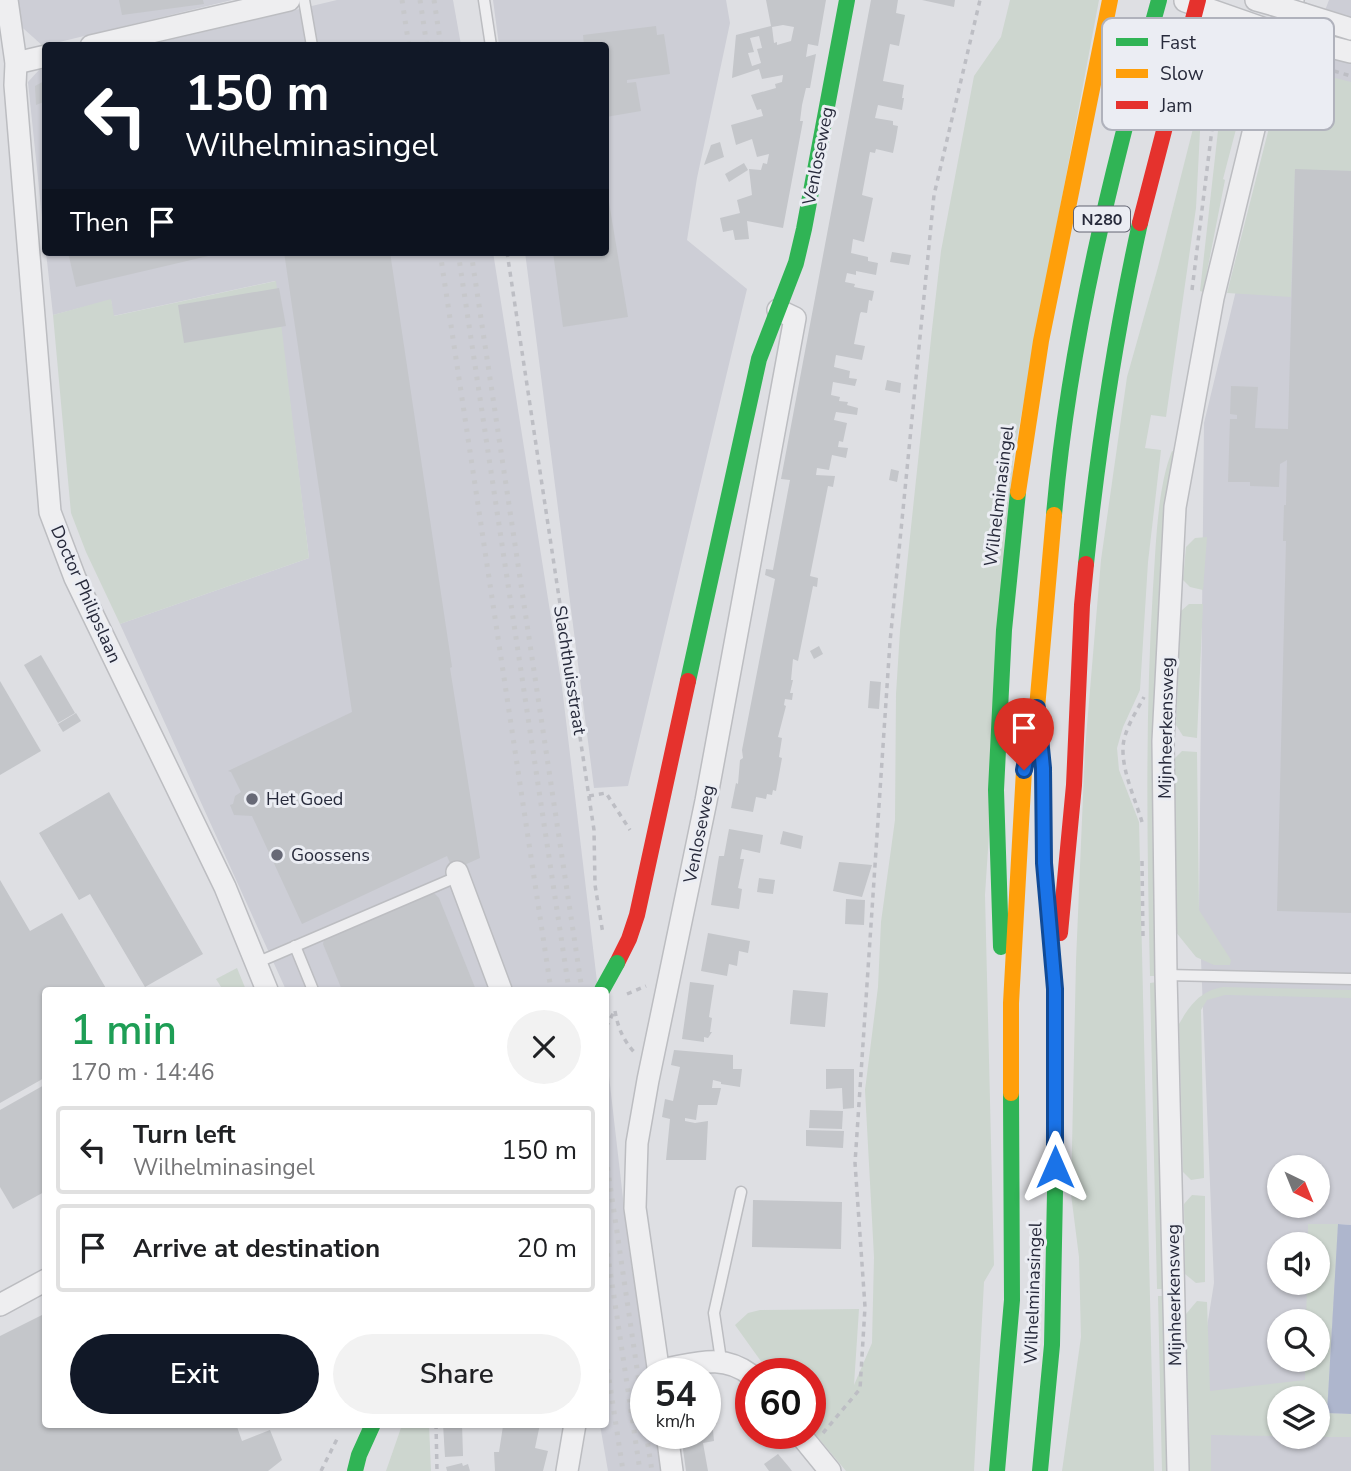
<!DOCTYPE html>
<html lang="en">
<head>
<meta charset="utf-8">
<style>
  :root { --surface:#fff; --page:#f2f2f2; --text:#202124; --muted:#757577; --line:#e0e0e0; --accent:#111827 }
  body { margin:0; font-family:"Nunito Sans",sans-serif; background:var(--page); color:var(--text); height:100vh; display:flex; flex-direction:column; font-size:26px; white-space:nowrap }
  * { box-sizing:border-box; margin:0 }
  p { font-size:23px; color:var(--muted) }
  .icon { flex:none; width:38px; height:38px; fill:none; stroke:currentColor; stroke-width:2; stroke-linecap:round; stroke-linejoin:round }
  .map { position:relative; flex:1; overflow:hidden }
  .drawer { position:absolute; left:42px; top:987px; width:567px; height:441px; display:flex; flex-direction:column; background:var(--surface); border-radius:7px; box-shadow:0 2px 5px #0004 }
  .drawer>* { flex:none }
  .banner { position:absolute; left:42px; top:42px; width:567px; height:214px; border-radius:7px; box-shadow:0 2px 5px #0004; background:#111827; color:#fff; overflow:hidden }
  .needle { width:46px; rotate:137deg }
  .tools { position:absolute; left:1267px; top:1155px; display:grid; gap:14px }
  .tools a { display:grid; place-items:center; width:63px; height:63px; border-radius:50%; background:var(--surface); box-shadow:0 2px 5px #0004; font-size:35px }
  .speed { position:absolute; left:630px; top:1358px; display:flex; gap:14px; font-size:35px; font-weight:700; text-align:center }
  .speed>* { display:grid; place-content:center; width:91px; height:91px; border-radius:50%; background:var(--surface); box-shadow:0 2px 5px #0004; line-height:1 }
  .speed small { font-size:18px; font-weight:400 }
  .speed .limit { border:10px solid #d22; background:#fff; color:#111 }
  .pin { position:absolute; display:grid; place-items:center; width:60px; height:60px; color:#fff; margin:-72px -30px; border-radius:50% 50% 50% 0; rotate:-45deg; box-shadow:0 0 7px #0007 }
  .pin .icon { rotate:45deg }
  .me { position:absolute; width:77px; margin:-38px; rotate:0deg; stroke-linejoin:round; filter:drop-shadow(0 0 5px #0008) }
  .turn { display:flex; align-items:center; gap:24px; height:147px; padding:0 28px; font-size:32px }
  .turn .icon { width:91px; height:91px; stroke-width:2.5 }
  .turn b { display:block; font-size:49px; line-height:60px }
  .then { display:flex; align-items:center; height:66px; padding:0 28px; background:#0003; gap:14px; font-size:26px }
  .round { display:grid; place-items:center; flex:none; width:74px; height:74px; border-radius:37px; background:var(--page) }
  .head { display:flex; align-items:center; justify-content:space-between; height:119px; padding:0 28px }
  h1 { font-size:42px; font-weight:600; line-height:52px; color:#1e9e55 }
  .action { display:flex; gap:14px; margin-top:auto; padding:14px 28px }
  .action a { flex:1; height:80px; border-radius:42px; background:var(--accent); color:#fff; font-size:28px; font-weight:600; line-height:80px; text-align:center }
  .action a+a { background:var(--page); color:var(--text) }
  ul { padding:0; list-style:none }
  li { display:flex; align-items:center; gap:21px; height:88px; margin:0 14px 10px; padding:0 14px; border:4px solid var(--line); border-radius:7px }
  li div { flex:1 }
  li b { display:block; font-size:26px }
  li em { font-style:normal }
  .map>svg:first-child { display:block }
  .built { fill:#cdced6; fill-rule:evenodd }
  .green { fill:#cdd6cf }
  .water { fill:#aeb6cd }
  .building { fill:#c4c6ca; fill-rule:evenodd }
  .lines { fill:none; stroke-linecap:round; stroke-linejoin:round }
  .lane-casing { stroke:#bcbdc1; stroke-width:13 }
  .street-casing { stroke:#bcbdc1; stroke-width:24 }
  .path { stroke:#bdbec4; stroke-width:3.5; stroke-dasharray:5 5; stroke-linecap:butt }
  .lane { stroke:#eeeef0; stroke-width:10 }
  .street { stroke:#eeeef0; stroke-width:21 }
  .fast { stroke:#30b455; stroke-width:16 }
  .slow { stroke:#ff9f0a; stroke-width:16 }
  .jam { stroke:#e5322d; stroke-width:16 }
  .rail { stroke:#c7c8cb; stroke-width:5; stroke-dasharray:3.5 7; stroke-linecap:butt }
  .street-bridge-casing { stroke:#bcbdc1; stroke-width:24; stroke-linecap:butt }
  .path-bridge { stroke:#bdbec4; stroke-width:3.5; stroke-dasharray:5 5; stroke-linecap:butt }
  .street-bridge { stroke:#eeeef0; stroke-width:21 }
  .fast-bridge { stroke:#30b455; stroke-width:16 }
  .route-casing { stroke:#114b97; stroke-width:18 }
  .route { stroke:#1a73e8; stroke-width:12 }
  .poi-dot { fill:#676976; stroke:#ebedf3; stroke-width:2.5 }
  .labels { text-anchor:middle; stroke-width:6; stroke-linejoin:round; paint-order:stroke }
  .shield { fill:#ebedf3; stroke:#626472; stroke-width:2 }
  .shield-label { font-size:16px; font-weight:bold; fill:#272a3b }
  .street-label { font-size:18px; fill:#272a3b; stroke:#ebedf3 }
  .poi-label { font-size:18px; fill:#272a3b; stroke:#ebedf3; text-anchor:start }
  .key { fill:#ebedf3; stroke:#b0b2bc; stroke-width:2 }
  .key-label { font-size:19px; fill:#272a3b }
</style>
</head>
<body>
<div class="map">
<svg width="1351" height="1471" viewBox="0 0 1351 1471">
  <rect width="100%" height="100%" fill="#dedfe3"/>
  <g class="built">
    <path d="M13 0H232L43 46 15 21Z"/>
    <path d="M337 0H453L461 45 144 46Z"/>
    <path d="M493 0H726L730 23 697 178 687 240 747 289 628 786 594 788 525 252H606V46L499 45Z"/>
    <path d="M1329 0H1351V1225L1339 1224 1327 1413 1351 1414V1471H1184L1214 1283 1199 910 1204 423 1267 162ZM1279 1167H1318V1206H1279ZM1279 1244H1318V1283H1279ZM1279 1321H1318V1360H1279ZM1279 1398H1318V1437H1279Z"/>
    <path d="M45 69V246L28 82 39 70Z"/>
    <path d="M46 252H493L562 687 598 990H286L120 624 309 558 275 281 113 316 111 300 53 315Z"/>
    <path d="M606 1050 628 1242 648 1374H646V1433H657L662 1471H608L600 1425 606 1424Z"/>
  </g>
  <g class="green">
    <path d="M1010 0H1099L1014 454 985 895 994 1265 984 1282 974 1471H846L810 1428V1374H770L735 1325 748 1313 760 1310 859 1309 854 1385 872 1343 874 1257 865 1090 878 987 881 922 895 820 896 694 900 631 932 329 941 251 974 76 1001 37Z"/>
    <path d="M1253 64 1223 179 1225 180 1203 292 1200 291 1222 95 1236 72Z"/>
    <path d="M1285 65 1351 82V171L1295 170 1291 297 1227 293Z"/>
    <path d="M1202 93 1196 208 1166 417 1151 415 1145 448 1161 450 1148 562 1140 690 1123 727 1117 748 1119 770 1139 822 1154 1471H1062L1081 1337 1079 1257 1071 1194 1076 961 1085 749 1101 560 1127 377 1158 267Z"/>
    <path d="M276 281 309 558 120 624 86 552 71 513 53 315 111 299 114 316Z"/>
    <path d="M1172 451 1176 452C1168 515 1161 578 1157 642 1149 753 1153 865 1156 976H1150C1147 846 1145 717 1153 588 1156 547 1157 488 1172 451Z"/>
    <path d="M1207 537 1203 590 1190 587 1183 580 1186 547 1195 538Z"/>
    <path d="M1189 604H1203L1197 738 1183 736 1176 725 1181 611Z"/>
    <path d="M1182 751 1197 752 1199 910 1231 960 1230 965H1214L1196 957 1175 931 1172 761Z"/>
    <path d="M237 968 246 990H223L216 979Z"/>
    <path d="M1157 982 1164 1289H1157L1150 983Z"/>
    <path d="M1223 987 1351 990V998L1225 995 1207 1000 1201 1010 1204 1178 1191 1180 1183 1172 1179 1024C1190 1005 1200 991 1223 987Z"/>
    <path d="M1192 1195 1205 1196V1282L1196 1283 1185 1274 1184 1204Z"/>
    <path d="M1308 1224H1338L1327 1413 1351 1414V1437H1318V1398H1279V1436L1211 1435V1471H1190L1186 1314 1197 1301 1207 1302 1210 1391 1305 1380V1360H1318V1321H1306L1307 1283H1318V1244H1308Z"/>
    <path d="M1158 1296H1165L1169 1471H1162Z"/>
    <path d="M402 1425H429L431 1471H386Z"/>
  </g>
  <path class="water" d="M1338 1224 1351 1225V1414L1327 1413Z"/>
  <g class="building">
    <path d="M119 0H203L204 4 122 15Z"/>
    <path d="M766 0H826L818 46 808 44 806 57 816 54 810 88H806L802 105 800 121H803L783 228 747 221 749 239 735 240 733 230 723 232 720 218 740 213 737 200 752 195 749 169 761 170 763 163 767 164 769 154 757 157 752 139 736 145 731 125 763 116 761 109 757 110 751 95 776 88 775 84 782 82 783 75 762 79 759 69 732 78 736 35 771 26ZM783 25 794 27 791 41 777 45V42L774 43 772 27ZM759 36 762 48 757 49 761 63 752 66 748 53 754 52 750 38Z"/>
    <path d="M871 0H898L896 13 905 15 899 46 890 44 883 81 904 85 902 98H904L902 110 878 105 875 118 893 121V125L898 126 896 138 893 153 876 149 875 153 870 152 862 195 873 198 864 242 853 239 851 253 868 257V261L878 263 876 275 856 271V275L847 273 845 282 855 284 854 287 874 291 872 301 869 300 867 313 861 312 860 314 854 344 865 346 862 360 836 355 834 367 850 371 849 378 857 379 855 386 833 382 831 395 840 397 839 401 848 402 847 405 858 408 857 415 836 412 834 420 847 423 843 442 839 441 838 447 848 448 846 458 832 455 829 470 817 468 816 475 835 476 833 487 828 486 810 576 818 578 817 587 813 586 798 661 793 659 791 680H793L790 693H793L792 700 785 699 784 705 786 706 778 737 782 738 779 757 782 758 776 791 773 790 772 795 767 794 766 799 756 797 753 812 731 808 736 783 738 784 740 760 743 758 742 750 775 579 765 575 766 569 773 570 790 480 781 479Z"/>
    <path d="M922 0H955L954 7Z"/>
    <path d="M656 26 657 35 664 34 670 74 627 80V83L636 82 641 111 606 117V46H584L583 35Z"/>
    <path d="M46 80V101L36 105 35 86Z"/>
    <path d="M720 142 724 157 704 165 711 145Z"/>
    <path d="M744 163 748 170 729 182 725 174Z"/>
    <path d="M1295 169 1351 171V913L1277 911 1286 541H1283L1284 505H1286L1287 460 1280 464 1279 487 1250 486V482H1228L1230 419H1237V415L1230 414 1231 386 1258 387 1255 428 1288 429Z"/>
    <path d="M606 184 628 317 563 327 553 252H606Z"/>
    <path d="M68 252H221V253L76 287Z"/>
    <path d="M284 252H390L452 667 450 668 480 858 453 870 447 856 302 924 252 816 234 815 230 805 233 804 235 796 241 792 231 772 228 771 352 712Z"/>
    <path d="M892 252 911 255 909 265 890 262Z"/>
    <path d="M279 288 286 326 184 343 178 305Z"/>
    <path d="M887 380 901 383 900 393 885 390Z"/>
    <path d="M891 469 899 471 897 482 889 480Z"/>
    <path d="M819 646 823 654 814 659 810 651Z"/>
    <path d="M41 655 75 713 58 723 24 665Z"/>
    <path d="M0 681 41 751 0 775Z"/>
    <path d="M870 681 881 682 879 709 868 708Z"/>
    <path d="M76 713 81 721 63 732 58 724Z"/>
    <path d="M109 792 203 954 145 987 90 894 79 900 39 833Z"/>
    <path d="M729 829 763 835 760 853 742 849 740 859H744L738 888 742 889 739 909 711 905 719 856H724Z"/>
    <path d="M783 831 803 836 801 849 780 844Z"/>
    <path d="M839 862 872 865 862 897 833 891Z"/>
    <path d="M759 878 775 880 773 894 757 892Z"/>
    <path d="M0 880 30 931 62 913 107 990H46V1077L0 1103Z"/>
    <path d="M430 894H435L439 898 476 990H342L323 944 324 939Z"/>
    <path d="M846 899 865 900 864 925 845 924Z"/>
    <path d="M708 933 750 941 748 953 739 951 737 966 729 964 727 976 701 971Z"/>
    <path d="M690 982 714 985 709 1017 712 1018 710 1032H712L708 1038 704 1037V1042L682 1039Z"/>
    <path d="M793 990 828 993 825 1027 790 1024Z"/>
    <path d="M674 1050 733 1055V1069H742L740 1087 721 1084V1082L713 1080 712 1088H721L717 1105H698L696 1120 685 1118V1121L695 1123 708 1121 706 1160H666L670 1119 662 1117 665 1099 673 1101 680 1067 671 1065Z"/>
    <path d="M826 1069H854V1108L843 1109 842 1088 826 1089Z"/>
    <path d="M46 1084V1191L13 1209 0 1187V1110Z"/>
    <path d="M810 1110 843 1111 842 1129 809 1128Z"/>
    <path d="M806 1130 844 1131 843 1148 806 1146Z"/>
    <path d="M753 1200 842 1202 841 1249 752 1247Z"/>
    <path d="M46 1313V1424H236L242 1441 270 1430 282 1460 268 1471H0V1336Z"/>
    <path d="M714 1404 717 1424 705 1426V1406Z"/>
    <path d="M443 1424H462L463 1456 445 1457Z"/>
    <path d="M508 1424H540L535 1448 548 1451 543 1471H495L494 1452H499L503 1426Z"/>
    <path d="M713 1430 714 1441 703 1443 708 1471H686L681 1435 705 1433V1431Z"/>
    <path d="M778 1454 789 1467 792 1471H769L764 1464Z"/>
    <path d="M462 1463 463 1466 468 1464 470 1471H447L446 1467Z"/>
  </g>
  <g class="lines">
    <defs>
      <g id="lane">
        <path d="M304 0 312 46"/>
        <path d="M484 0 491 46"/>
        <path d="M295 946 313 990"/>
        <path d="M256 963 459 876"/>
        <path d="M1166 975 1351 979"/>
        <path d="M721 1360 714 1313 741 1192"/>
      </g>
      <g id="street">
        <path d="M7 0 16 63 15 85 50 512 75 578 225 887 267 990"/>
        <path d="M1256 0 1274 5"/>
        <path d="M1185 1 1265 29"/>
        <path d="M1303 14 1351 29"/>
        <path d="M1295 38 1351 52"/>
        <path d="M91 46 289 0"/>
        <path d="M16 63 46 56"/>
        <path d="M457 872 501 990"/>
        <path d="M0 1305 46 1280"/>
        <path d="M659 1370C693 1365 721 1352 751 1375"/>
        <path d="M659 1374 635 1208 637 1143 648 1080 706 801 795 318 778 310"/>
        <path d="M667 1433 672 1471"/>
        <path d="M799 1433 830 1471"/>
        <path d="M567 1471 575 1424"/>
        <path d="M1178 1471 1166 975 1163 741 1175 507 1213 298 1262 96 1276 44 1293 0"/>
      </g>
    </defs>
    <use href="#lane" class="lane-casing"/>
    <use href="#street" class="street-casing"/>
    <g class="path">
      <path d="M1334 71 1351 76"/>
      <path d="M507 252 594 830 595 885 603 934"/>
      <path d="M1192 290 1217 89C1226 70 1234 63 1254 56"/>
      <path d="M589 796 606 793 630 830"/>
      <path d="M1142 822C1135 798 1122 772 1123 747 1124 730 1136 712 1144 697"/>
      <path d="M1142 861 1143 937"/>
      <path d="M627 994 646 986"/>
      <path d="M615 1011C618 1028 623 1040 635 1053"/>
      <path d="M436 1424 437 1471"/>
      <path d="M823 1433 860 1389 865 1307 855 1163 890 642 934 195 980 0"/>
      <path d="M321 1471 337 1439"/>
    </g>
    <use href="#lane" class="lane"/>
    <use href="#street" class="street"/>
    <g class="fast">
      <path d="M1054 515C1069 340 1112 169 1159 0"/>
      <path d="M1086 564C1098 449 1115 336 1140 223"/>
      <path d="M688 681 759 359 796 263 804 229 847 0"/>
      <path d="M1001 947 996 790 1004 630 1018 492"/>
      <path d="M355 1471 359 1455 373 1424"/>
      <path d="M997 1471 1012 1300 1011 1093"/>
      <path d="M1040 1471 1052 1345 1055 1192V989L1044 863V794"/>
    </g>
    <g class="slow">
      <path d="M1018 492 1041 341 1110 0"/>
      <path d="M1011 1093V1003L1024 770 1037 708 1054 515"/>
    </g>
    <g class="jam">
      <path d="M1140 223 1198 0"/>
      <path d="M1060 933 1074 785 1082 605 1086 564"/>
      <path d="M617 963 629 939 637 915 688 681"/>
    </g>
    <g class="rail">
      <path d="M402 0 409 46"/>
      <path d="M420 0 427 46"/>
      <path d="M434 0 441 46"/>
      <path d="M440 252 551 990"/>
      <path d="M458 252 569 990"/>
      <path d="M471 252 582 990"/>
      <path d="M606 1157 646 1430"/>
      <path d="M606 1243 640 1471"/>
      <path d="M606 1359 623 1471"/>
      <path d="M646 1433 652 1471"/>
    </g>
    <defs>
      <g id="street-bridge">
        <path d="M1274 5 1303 14"/>
        <path d="M1265 29 1295 38"/>
      </g>
    </defs>
    <use href="#street-bridge" class="street-bridge-casing"/>
    <g class="path-bridge">
      <path d="M1256 55 1279 56"/>
      <path d="M606 1027 615 1010"/>
    </g>
    <use href="#street-bridge" class="street-bridge"/>
    <path class="fast-bridge" d="M602 990 617 963"/>
  </g>
  <g class="lines">
    <defs>
      <path id="route" d="M1024 770 1037 708 1043 768 1044 863 1055 989V1167"/>
    </defs>
    <use href="#route" class="route-casing"/>
    <use href="#route" class="route"/>
  </g>
  <g class="poi-dot">
    <circle cx="252" cy="799" r="7"/>
    <circle cx="277" cy="855" r="7"/>
  </g>
  <g class="labels">
    <rect class="shield" x="1074" y="206.5" width="56" height="25" rx="5"/>
    <g class="shield-label">
      <text x="1102" y="225">N280</text>
    </g>
    <g class="street-label">
      <text transform="translate(818 156) rotate(-79)" y="6">Venloseweg</text>
      <text transform="translate(999 496) rotate(-83)" y="6">Wilhelminasingel</text>
      <text transform="translate(86 594) rotate(66)" y="6">Doctor Philipslaan</text>
      <text transform="translate(570 670) rotate(81)" y="6">Slachthuisstraat</text>
      <text transform="translate(1166 728) rotate(-89)" y="6">Mijnheerkensweg</text>
      <text transform="translate(699 834) rotate(-79)" y="6">Venloseweg</text>
      <text transform="translate(1033 1293) rotate(-88)" y="6">Wilhelminasingel</text>
      <text transform="translate(1174 1295) rotate(-91)" y="6">Mijnheerkensweg</text>
    </g>
    <g class="poi-label">
      <text x="266" y="805">Het Goed</text>
      <text x="291" y="861">Goossens</text>
    </g>
  </g>
  <rect x="1102" y="18" width="232" height="112" rx="10" class="key"/>
  <rect x="1116" y="38" width="32" height="8" fill="#30b455"/>
  <rect x="1116" y="69" width="32" height="9" fill="#ff9f0a"/>
  <rect x="1116" y="101" width="32" height="8" fill="#e5322d"/>
  <g class="key-label">
    <text x="1160" y="49">Fast</text>
    <text x="1160" y="80">Slow</text>
    <text x="1160" y="112">Jam</text>
  </g>
</svg>
<div class="tools">
<a><svg class="needle" viewBox="-14 -14 28 28"><path d="M0-13l5 13h-10z" fill="#e53935"/><path d="M0 13l5-13h-10z" fill="#757577"/></svg></a>
<a><svg class="icon" aria-label="sound" viewBox="0 0 24 24"><path d="M4 9h4l5-4v14l-5-4H4zM17 9q2 3 0 6"/></svg></a>
<a><svg class="icon" aria-label="search" viewBox="0 0 24 24"><circle cx="10" cy="10" r="6"/><path d="M15 15l6 6"/></svg></a>
<a><svg class="icon" aria-label="layers" viewBox="0 0 24 24"><path d="M12 4l9 5-9 5-9-5zM3 14l9 5 9-5"/></svg></a>
</div>
<div class="speed"><div>54<small>km/h</small></div><div class="limit">60</div></div>
<div class="pin" style="left:1024px;top:770px;background:#d93025"><svg class="icon" aria-label="arrive" viewBox="0 0 24 24"><path d="M6 21V4h12l-3 4 3 4H6"/></svg></div>
<svg class="me" style="left:1055px;top:1167px" viewBox="-20 -20 40 40"><path d="M0-17L14 15 0 8-14 15z" fill="#1a73e8" stroke="#fff" stroke-width="4"/></svg>
<div class="banner">
<div class="turn"><svg class="icon" aria-label="left" viewBox="0 0 24 24"><path d="M17 20v-9H6M10 6l-5 5 5 5"/></svg><div><b>150 m</b>Wilhelminasingel</div></div>
<div class="then">Then<svg class="icon" aria-label="arrive" viewBox="0 0 24 24"><path d="M6 21V4h12l-3 4 3 4H6"/></svg></div>
</div>
<section class="drawer">
<div class="head"><div><h1>1 min</h1><p>170 m · 14:46</p></div><a class="round"><svg class="icon" aria-label="close" viewBox="0 0 24 24"><path d="M6 6l12 12M18 6L6 18"/></svg></a></div>
<ul>
<li><svg class="icon" aria-label="left" viewBox="0 0 24 24"><path d="M17 20v-9H6M10 6l-5 5 5 5"/></svg><div><b>Turn left</b><p>Wilhelminasingel</p></div><em>150 m</em></li>
<li><svg class="icon" aria-label="arrive" viewBox="0 0 24 24"><path d="M6 21V4h12l-3 4 3 4H6"/></svg><div><b>Arrive at destination</b></div><em>20 m</em></li>
</ul>
<div class="action"><a>Exit</a><a>Share</a></div>
</section>
</div>
</body>
</html>
